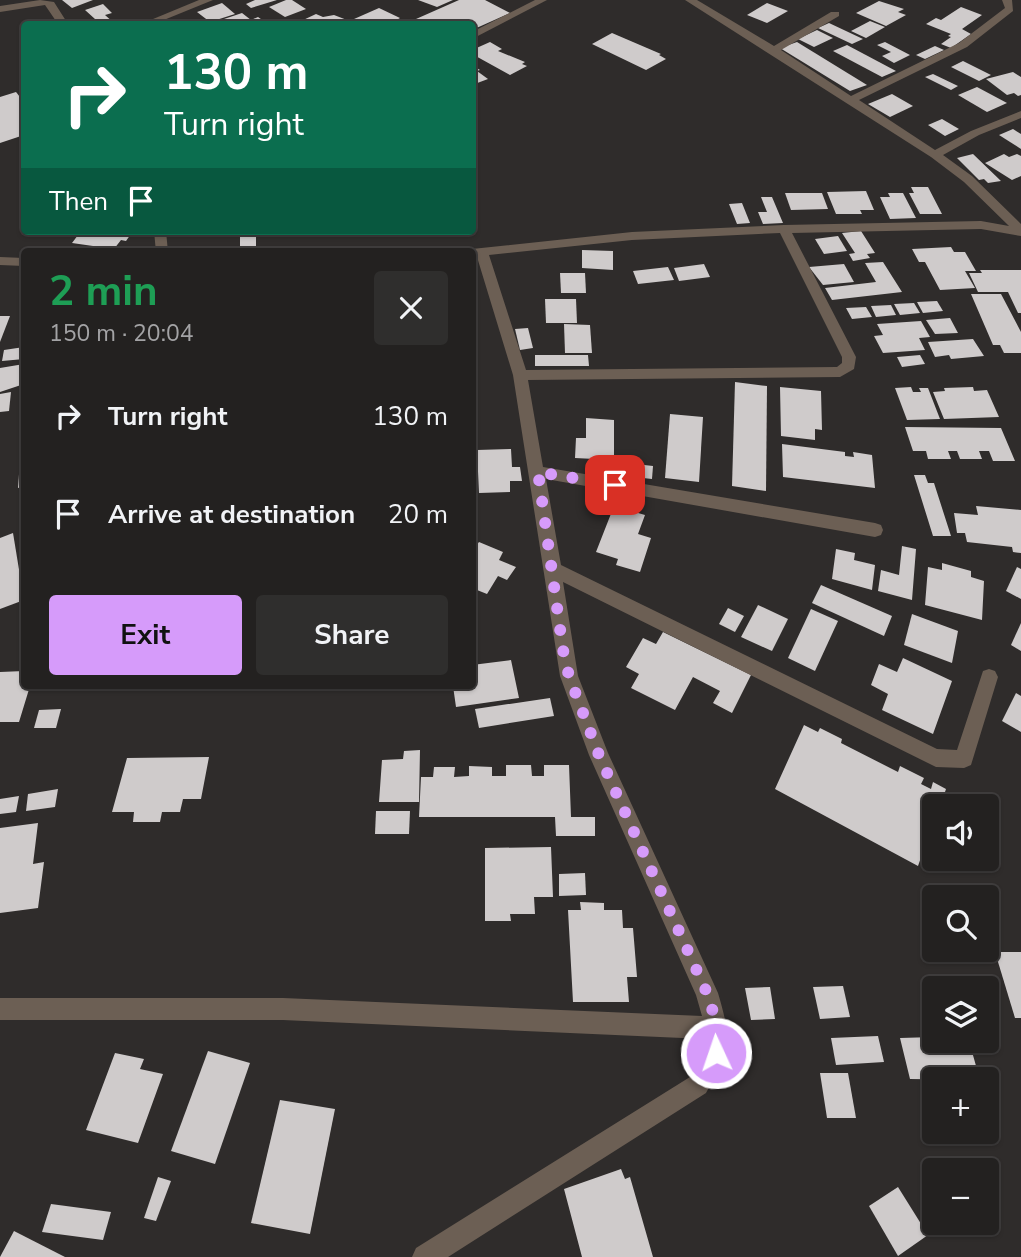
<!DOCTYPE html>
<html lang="en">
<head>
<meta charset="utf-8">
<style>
  :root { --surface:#232120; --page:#2f2e2d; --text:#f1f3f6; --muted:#a3a3a5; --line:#403e3e; --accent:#d69bfa }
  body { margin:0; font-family:"Nunito Sans",sans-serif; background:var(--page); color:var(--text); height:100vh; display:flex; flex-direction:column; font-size:26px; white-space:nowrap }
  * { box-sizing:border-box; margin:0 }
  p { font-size:23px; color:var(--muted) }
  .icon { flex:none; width:38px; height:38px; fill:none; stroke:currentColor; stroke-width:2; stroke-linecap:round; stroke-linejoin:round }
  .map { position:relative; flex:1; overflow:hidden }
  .panel { position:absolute; left:21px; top:248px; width:455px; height:441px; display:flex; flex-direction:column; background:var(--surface); border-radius:7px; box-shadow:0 2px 5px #0004,0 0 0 2px var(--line) }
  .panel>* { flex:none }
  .guide { position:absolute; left:21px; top:21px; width:455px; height:214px; border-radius:7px; box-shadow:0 2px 5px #0004,0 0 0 2px var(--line); background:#0b6e4f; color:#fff; overflow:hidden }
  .buttons { position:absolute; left:922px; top:794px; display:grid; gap:14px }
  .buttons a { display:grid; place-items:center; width:77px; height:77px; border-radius:7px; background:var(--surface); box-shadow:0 2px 5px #0004,0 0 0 2px var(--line); font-size:35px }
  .pin { position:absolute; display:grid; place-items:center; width:60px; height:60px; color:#fff; margin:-30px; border-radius:14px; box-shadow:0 4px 10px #0006 }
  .me { position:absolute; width:77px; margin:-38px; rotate:357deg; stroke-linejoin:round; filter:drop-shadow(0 0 5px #0008) }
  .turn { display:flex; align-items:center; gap:24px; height:147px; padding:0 28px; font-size:32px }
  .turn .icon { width:91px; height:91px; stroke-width:2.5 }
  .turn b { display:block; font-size:49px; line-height:60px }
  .then { display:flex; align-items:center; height:66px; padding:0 28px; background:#0003; gap:14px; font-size:26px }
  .round { display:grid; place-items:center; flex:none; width:74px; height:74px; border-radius:7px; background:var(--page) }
  .headline { display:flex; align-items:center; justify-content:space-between; height:119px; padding:0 28px }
  h1 { font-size:42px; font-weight:700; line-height:52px; color:#1e9e55 }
  .action { display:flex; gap:14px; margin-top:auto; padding:14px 28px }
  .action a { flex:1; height:80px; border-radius:7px; background:var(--accent); color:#111; font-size:28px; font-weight:700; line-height:80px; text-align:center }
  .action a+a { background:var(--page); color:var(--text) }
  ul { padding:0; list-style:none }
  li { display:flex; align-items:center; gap:21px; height:98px; padding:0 28px }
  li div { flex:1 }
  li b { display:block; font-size:26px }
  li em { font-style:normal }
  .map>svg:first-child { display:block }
  .building { fill:#cfcbcb }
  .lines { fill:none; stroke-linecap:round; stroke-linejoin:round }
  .minor { fill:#6c5f54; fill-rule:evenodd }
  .route { stroke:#d69bfa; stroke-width:12; stroke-dasharray:0 21.6 }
</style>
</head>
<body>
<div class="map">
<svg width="1021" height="1257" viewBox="0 0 1021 1257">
  <rect width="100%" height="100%" fill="#2f2c2b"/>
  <g class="building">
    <path d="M62 0H93L72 8Z"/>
    <path d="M255 0H277L251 8 246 4Z"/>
    <path d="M286 0H292L306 9 285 17 269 7Z"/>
    <path d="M418 0H453L437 7Z"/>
    <path d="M459 0H485L510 13 472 30V24H427L416 19Z"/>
    <path d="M879 1 904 9 898 12 906 15 886 26 856 13Z"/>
    <path d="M222 3 235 14 210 22 197 12Z"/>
    <path d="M767 3 788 11 767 23 747 15Z"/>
    <path d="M103 4 112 13 105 15 114 23 91 24 88 21 95 19 85 10Z"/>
    <path d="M961 7 982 15 962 29 971 34 951 48 941 44 951 37 948 36 951 34 926 24 936 18 941 20Z"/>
    <path d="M379 8 400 18 390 24 345 23Z"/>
    <path d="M242 13 251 20 258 17 268 24H209Z"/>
    <path d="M316 14 323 17 334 15 347 20 339 24H300L304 22 301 21Z"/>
    <path d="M870 21 885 27 866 38 851 31Z"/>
    <path d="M829 23 863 39 852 44 818 28Z"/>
    <path d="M817 30 833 38 814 47 798 39Z"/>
    <path d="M612 33 661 54 659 55 666 59 646 70 592 44Z"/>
    <path d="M490 42 502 49 498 51 525 62 522 64 527 66 510 75 472 54V50Z"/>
    <path d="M797 42 867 85 850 91 780 48Z"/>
    <path d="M885 42 910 55 894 63 882 56 891 52 877 45Z"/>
    <path d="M847 45 896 71 882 77 833 51Z"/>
    <path d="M935 46 944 50 925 59 916 55Z"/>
    <path d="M963 61 991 75 979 81 951 67Z"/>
    <path d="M472 65 480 70 477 71 488 79 472 85Z"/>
    <path d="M1013 72 1021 77V95L1018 96 1014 93 1007 95 986 79Z"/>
    <path d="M933 74 958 86 951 90 925 77Z"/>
    <path d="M977 87 1007 103 987 112 958 95Z"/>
    <path d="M16 92 24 102V135L0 143V97Z"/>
    <path d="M892 94 913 106 890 117 868 104Z"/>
    <path d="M942 119 959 129 945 136 928 125Z"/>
    <path d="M1013 129 1021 134V149L999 135Z"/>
    <path d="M973 154 1001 181 988 183 984 179 979 180 957 158Z"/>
    <path d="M1004 154 1009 157 1017 154 1021 156V176L1012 180 985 163Z"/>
    <path d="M911 187H928L942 214H920L909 193H914Z"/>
    <path d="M866 191 874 210H860L862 214H836L827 192Z"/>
    <path d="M785 193H822L828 209 791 210Z"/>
    <path d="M888 193H903L916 218 890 219 880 197H890Z"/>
    <path d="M761 197H772L783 223 763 224 758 212H767Z"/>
    <path d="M742 203 750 223 737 224 729 204Z"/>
    <path d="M81 231H133L126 241 121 240 114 249 72 243Z"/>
    <path d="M240 231H256V246L240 247Z"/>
    <path d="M861 231 875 253 867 254 870 258 853 261 849 254 855 253 842 233Z"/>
    <path d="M838 236 847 251 824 254 815 239Z"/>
    <path d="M951 247 954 252H965L976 271H965L975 288 940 290 925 262H919L912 249Z"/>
    <path d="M582 250 613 251V270L582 268Z"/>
    <path d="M883 262 902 292 832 300 825 288 876 282 865 263Z"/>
    <path d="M704 264 710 277 679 281 674 268Z"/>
    <path d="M844 264 854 282 823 285 809 267Z"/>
    <path d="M668 267 674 280 638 284 633 271Z"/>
    <path d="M980 270H1021V313H1018L1008 292H978L969 273H982Z"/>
    <path d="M560 273H585L586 293H561Z"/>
    <path d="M971 294H1001L1021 332V353H1004L1000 345H993Z"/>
    <path d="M545 299H576L577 323H546Z"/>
    <path d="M937 301 943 311 923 313 917 302Z"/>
    <path d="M914 303 920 313 900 315 894 304Z"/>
    <path d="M891 305 896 315 876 317 871 306Z"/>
    <path d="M866 307 872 317 852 319 846 308Z"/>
    <path d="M0 316H10L0 342Z"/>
    <path d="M950 318 958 333 935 334 926 320Z"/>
    <path d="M921 321 930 337 919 338 925 350 883 353 874 336 883 335 877 324Z"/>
    <path d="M564 324 590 325 592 353H565Z"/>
    <path d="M528 328 533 348 520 350 515 329Z"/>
    <path d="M973 339 984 356 951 359 949 355 935 357 928 342Z"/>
    <path d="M24 347V359L2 361 4 350Z"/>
    <path d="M535 355H588L589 366H535Z"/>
    <path d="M920 355 925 364 902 367 897 357Z"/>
    <path d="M24 364V384L0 392V368Z"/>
    <path d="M735 382 767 386 766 491 732 486Z"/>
    <path d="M780 387 821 391 822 430 815 429V440L781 436Z"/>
    <path d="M911 387 913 392H921L919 388H928L940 419 907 420 895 388Z"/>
    <path d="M973 387 974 391 987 390 999 417 944 419 933 392 945 391 944 388Z"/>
    <path d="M11 392 9 411 0 412V394Z"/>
    <path d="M670 414 703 417 699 482 665 478Z"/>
    <path d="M586 418 614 420V460L575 458 576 438H586Z"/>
    <path d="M905 427 1001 428 1015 461H993L989 451H979L982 459H960L957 451H948L951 459H928L926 451H913Z"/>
    <path d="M782 444 845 452V456L854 457 853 452 872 455 875 488 783 477Z"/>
    <path d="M511 449 512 467H520L522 481H510V492L479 493 477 450Z"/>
    <path d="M20 461H24V486L18 488Z"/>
    <path d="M627 463 653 466 652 479 625 476Z"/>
    <path d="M914 475H925L928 483H934L951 536H933Z"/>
    <path d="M614 506 645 515 638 534 651 538 640 572 616 565 618 559 596 552Z"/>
    <path d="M976 506 1021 510V553L1013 552 1012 547 967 542 965 533H957L954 513 978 515Z"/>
    <path d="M13 533 24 600 0 609V538Z"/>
    <path d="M479 542 503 552 499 560 516 567 507 580 498 576 487 594 472 588V551Z"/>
    <path d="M902 546 916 549 912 600 878 591 881 570 899 575Z"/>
    <path d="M836 549 855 553 854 560 875 565 872 590 832 579Z"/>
    <path d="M942 563 971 571V577L984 581 982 620 925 605 928 567 942 570Z"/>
    <path d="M1017 567 1021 569V599L1006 591Z"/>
    <path d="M821 585 892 616 884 636 812 603Z"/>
    <path d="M758 605 788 619 772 651 741 637Z"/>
    <path d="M728 608 744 616 735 632 719 624Z"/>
    <path d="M811 609 838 621 815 671 788 658Z"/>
    <path d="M912 614 958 631 952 663 904 645Z"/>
    <path d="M1021 623V651L1011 645Z"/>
    <path d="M663 632 751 675 732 713 713 703 720 691 693 677 675 710 631 688 639 674 626 667 643 638 656 644Z"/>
    <path d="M903 658 952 681 933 734 882 710 888 694 871 685 879 664 897 672Z"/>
    <path d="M511 660 519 698 456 707 453 686H472V665Z"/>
    <path d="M24 671V686H30L19 722H0V672Z"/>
    <path d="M1016 693 1021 696V732L1002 721Z"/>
    <path d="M550 698 554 716 479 728 475 709Z"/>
    <path d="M61 709 56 728H34L39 710Z"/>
    <path d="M804 725 818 732 820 728 842 739 841 743 898 772 900 766 924 778 921 784 931 789 933 782 946 789 940 807H934V821L918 866 775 789Z"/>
    <path d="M420 750 419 802H379L382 760 403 759 404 751Z"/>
    <path d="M209 757 201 799H183L180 812H162L160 822H133L134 812H112L127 758Z"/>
    <path d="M506 765H531L532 776H544V765H569L571 817H595V836H556L555 817H419L421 777H433L434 767H455L454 777 469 776V766L492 767V776H506Z"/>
    <path d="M58 789 55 807 26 811 28 794Z"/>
    <path d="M19 796 16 812 0 814V799Z"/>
    <path d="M376 811H410L409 834H375Z"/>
    <path d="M38 823 33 864 44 862 38 908 0 913V828Z"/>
    <path d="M551 847 553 897H534L535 914H510L511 921H485V848Z"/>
    <path d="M585 873 586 895 559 896V874Z"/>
    <path d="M580 902 604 903V910H622L623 928H633L637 977H627L629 1002H573L568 910H581Z"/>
    <path d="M995 952H1021V1018H1015Z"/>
    <path d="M843 986 850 1017 820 1019 813 987Z"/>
    <path d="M770 987 775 1019 751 1020 745 988Z"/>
    <path d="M878 1036 884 1062 836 1065 831 1038Z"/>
    <path d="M934 1037V1041H969L980 1080 910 1079 900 1038Z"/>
    <path d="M208 1051 250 1063 215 1164 171 1151Z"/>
    <path d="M115 1053 144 1059 140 1069 163 1074 138 1143 86 1130Z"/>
    <path d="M820 1073H848L856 1118H827Z"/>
    <path d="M280 1100 335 1109 310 1234 251 1223Z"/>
    <path d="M621 1169 625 1179 630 1177 653 1257H582L564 1189Z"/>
    <path d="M158 1177 171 1181 156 1221 144 1218Z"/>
    <path d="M898 1187 928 1235 898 1256 869 1206Z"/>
    <path d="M51 1204 111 1212 103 1240 42 1232Z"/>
    <path d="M14 1231 65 1257H0Z"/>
  </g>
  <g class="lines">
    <g class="minor">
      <path d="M40 0 54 2 68 24H58L45 5 0 12V6Z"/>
      <path d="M199 0H213L154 24H141Z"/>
      <path d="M535 0H547L472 39V32Z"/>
      <path d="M685 0H697L774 46 831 12H839V16L781 50 851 96 959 43 1005 8 1002 0H1012L1013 11 967 47 859 100 935 150 971 131 1021 111V118L979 135 943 155 972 176 1021 224V236L981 229 792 233 856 357 854 369 840 377 528 380 543 467 875 523 881 525 883 530 881 535 875 537 546 479 561 565 937 749 957 750 983 671 989 669 995 671 998 677 971 765 964 768 936 767 563 582 578 676 608 753 718 993C732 1041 731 1048 706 1093L448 1257H412L416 1248 690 1077 702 1054 705 1039 283 1020H0V998H283L702 1016 696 995 589 755 560 676 513 375 477 257H472V252H466L472 249 632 232 784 225 981 221 1009 226 964 182 931 157ZM780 233 842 357V363L837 367 526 370 489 255 632 240Z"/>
      <path d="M154 231H166L168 252H156Z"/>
      <path d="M0 257 24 258V266L0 265Z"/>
    </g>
  </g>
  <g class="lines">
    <path class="route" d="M615 485 538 472 563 650 569 676 599 755 707 993 718 1028 716 1053"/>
  </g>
</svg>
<div class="buttons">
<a><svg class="icon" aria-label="sound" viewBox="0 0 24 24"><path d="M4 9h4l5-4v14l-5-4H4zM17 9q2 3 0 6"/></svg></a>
<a><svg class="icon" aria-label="search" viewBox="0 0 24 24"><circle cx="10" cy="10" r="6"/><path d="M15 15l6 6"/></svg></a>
<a><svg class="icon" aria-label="layers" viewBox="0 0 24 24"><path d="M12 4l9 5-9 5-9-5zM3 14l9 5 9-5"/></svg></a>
<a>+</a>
<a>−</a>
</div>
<div class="pin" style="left:615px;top:485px;background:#d93025"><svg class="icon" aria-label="arrive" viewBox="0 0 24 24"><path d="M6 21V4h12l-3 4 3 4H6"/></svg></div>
<svg class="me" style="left:716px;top:1053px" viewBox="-20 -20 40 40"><circle r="17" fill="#d69bfa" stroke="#fff" stroke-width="3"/><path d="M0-11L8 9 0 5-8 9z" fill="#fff"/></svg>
<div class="guide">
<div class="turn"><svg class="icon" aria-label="right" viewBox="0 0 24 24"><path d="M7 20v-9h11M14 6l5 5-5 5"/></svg><div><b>130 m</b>Turn right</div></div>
<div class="then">Then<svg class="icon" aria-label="arrive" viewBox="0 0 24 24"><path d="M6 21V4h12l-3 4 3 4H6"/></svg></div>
</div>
<section class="panel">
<div class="headline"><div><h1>2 min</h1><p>150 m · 20:04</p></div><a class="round"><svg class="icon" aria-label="close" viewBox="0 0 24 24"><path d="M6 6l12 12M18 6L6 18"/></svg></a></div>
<ul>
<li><svg class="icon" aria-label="right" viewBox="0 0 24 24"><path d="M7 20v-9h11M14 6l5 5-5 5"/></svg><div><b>Turn right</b></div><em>130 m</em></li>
<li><svg class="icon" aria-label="arrive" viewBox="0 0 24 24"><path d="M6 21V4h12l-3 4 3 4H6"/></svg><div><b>Arrive at destination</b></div><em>20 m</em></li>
</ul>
<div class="action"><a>Exit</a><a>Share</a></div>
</section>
</div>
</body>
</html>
